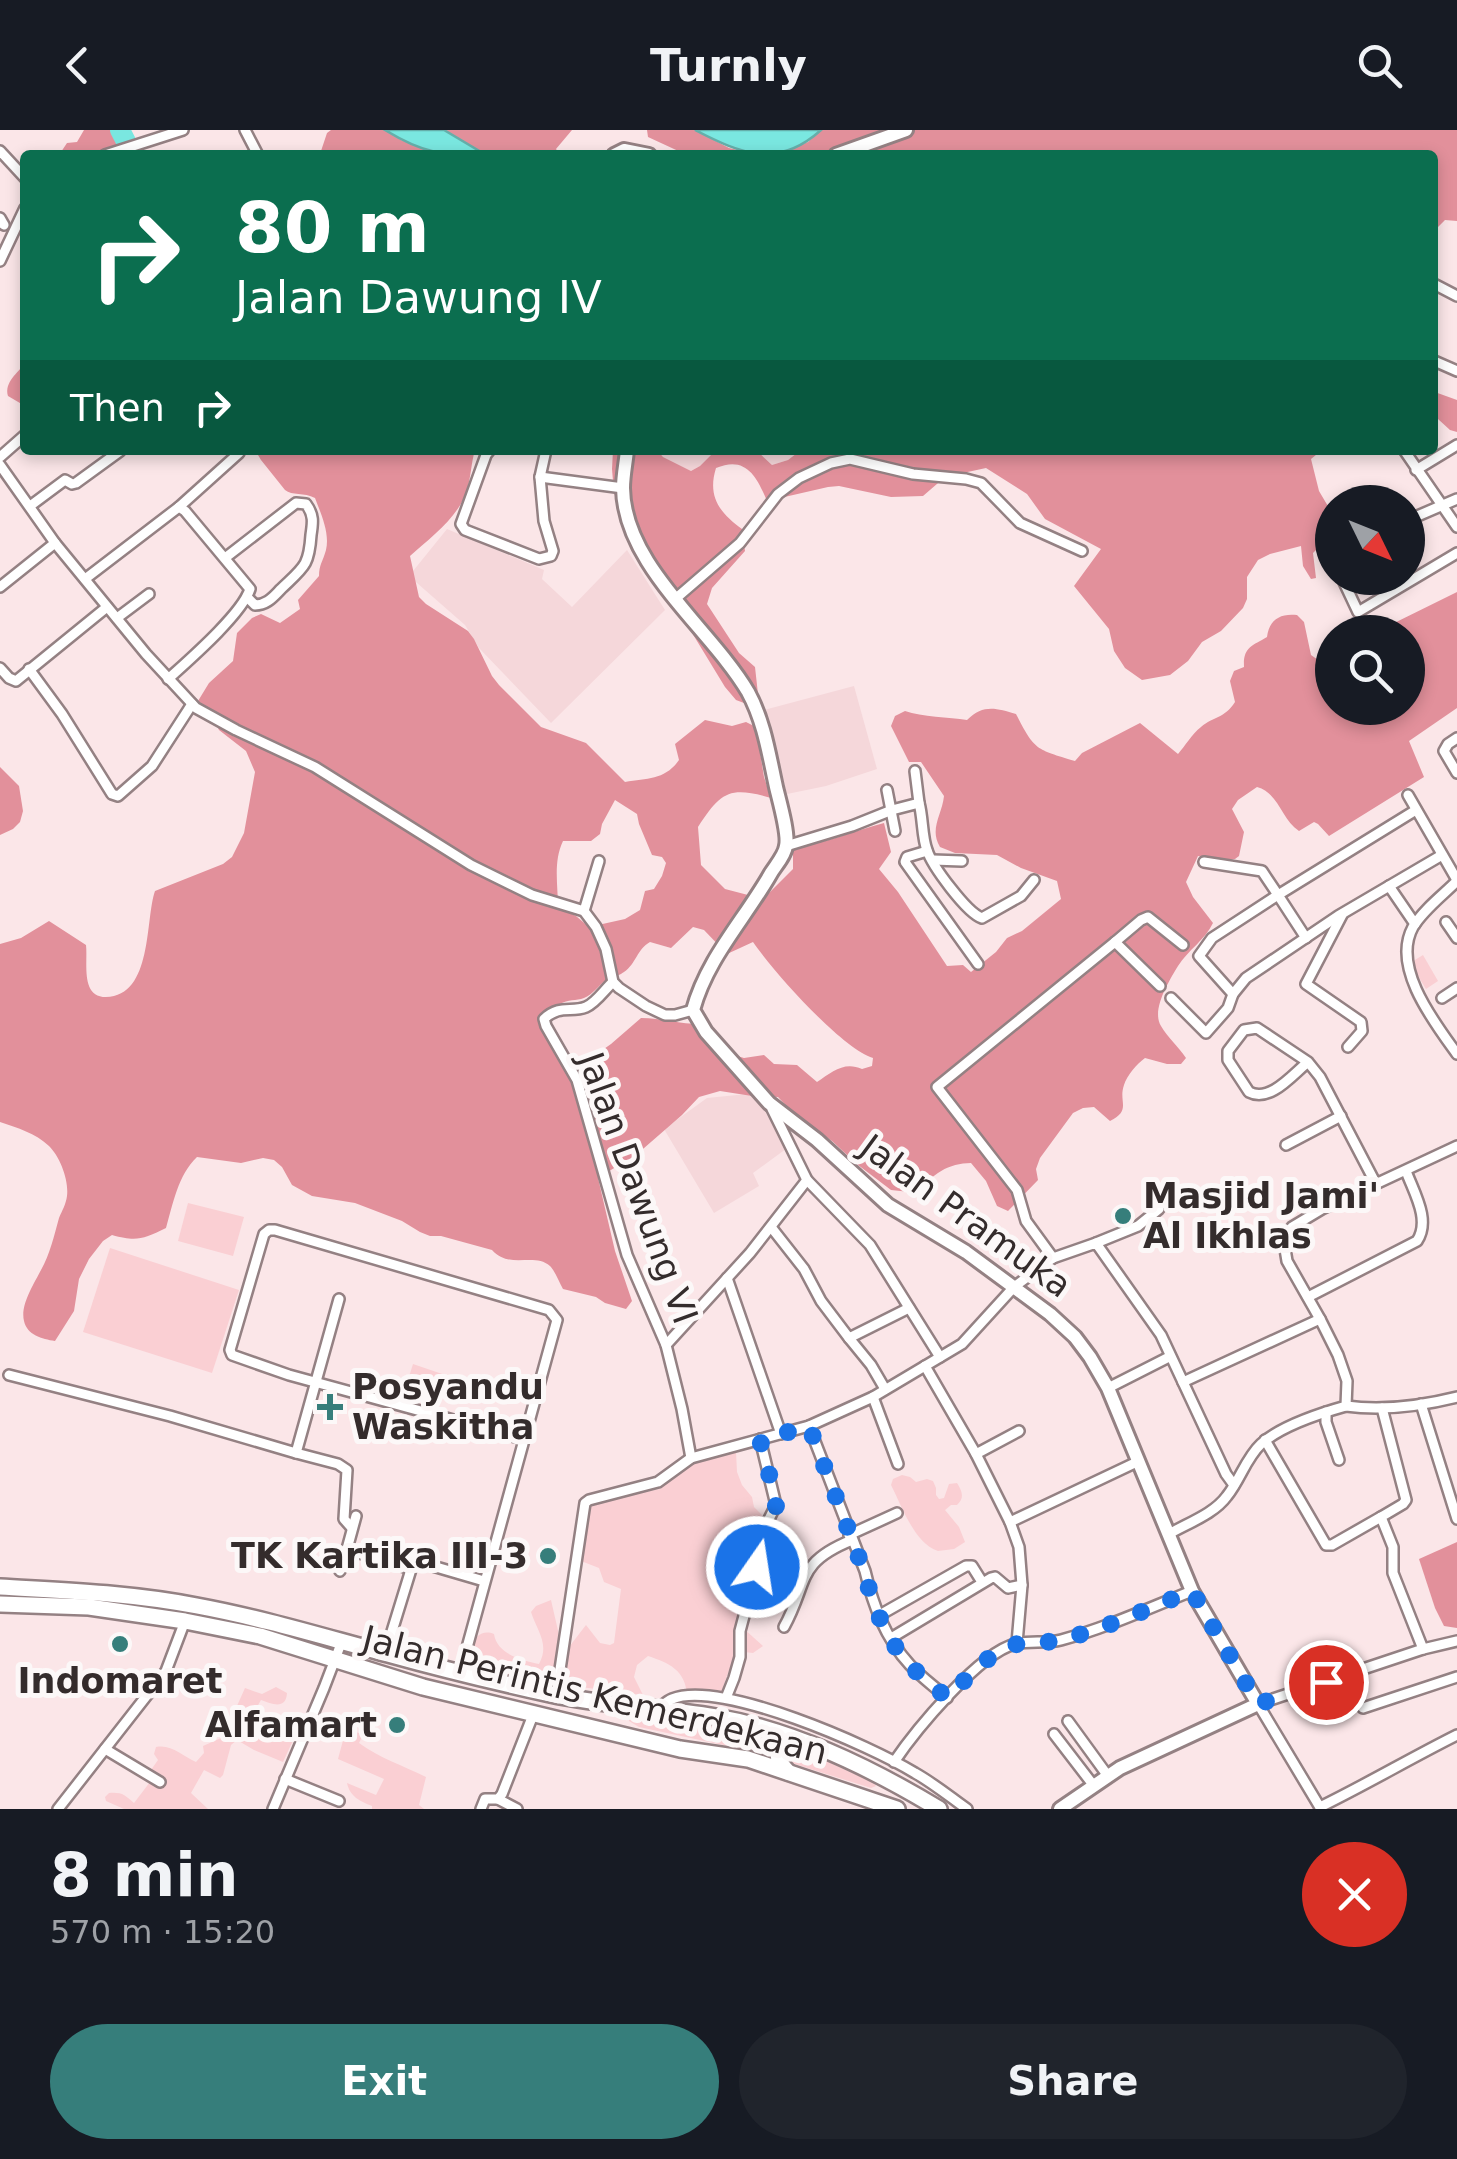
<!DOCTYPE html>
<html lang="en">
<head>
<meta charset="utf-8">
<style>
  :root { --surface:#171b24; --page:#20242c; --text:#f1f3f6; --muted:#9ea1a6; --accent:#367e7b }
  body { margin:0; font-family:"DejaVu Sans",sans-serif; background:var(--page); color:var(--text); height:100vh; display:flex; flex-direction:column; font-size:38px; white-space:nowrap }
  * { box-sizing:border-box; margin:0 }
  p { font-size:32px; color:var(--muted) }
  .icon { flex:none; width:55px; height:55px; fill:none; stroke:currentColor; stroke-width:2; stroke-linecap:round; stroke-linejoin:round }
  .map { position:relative; height:1679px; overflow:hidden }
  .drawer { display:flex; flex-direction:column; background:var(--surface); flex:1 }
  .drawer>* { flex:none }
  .hud { position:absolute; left:20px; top:20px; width:1418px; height:305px; border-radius:10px; box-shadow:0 5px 15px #0003; background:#0b6e4f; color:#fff; overflow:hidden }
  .needle { width:65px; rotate:133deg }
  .fabs { position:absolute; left:1315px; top:355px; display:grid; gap:20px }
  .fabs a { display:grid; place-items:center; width:110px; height:110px; border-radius:50%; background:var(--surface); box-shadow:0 5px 15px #0003; font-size:50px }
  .pin { position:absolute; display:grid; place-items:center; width:85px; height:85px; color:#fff; margin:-42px; border:5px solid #fff; border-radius:50%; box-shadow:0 2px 10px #0007 }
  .me { position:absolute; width:110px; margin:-55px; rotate:13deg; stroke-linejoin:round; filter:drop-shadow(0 0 8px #0008) }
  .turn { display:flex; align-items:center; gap:35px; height:210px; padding:0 50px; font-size:45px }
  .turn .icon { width:130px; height:130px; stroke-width:2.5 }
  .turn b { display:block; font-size:70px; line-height:85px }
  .then { display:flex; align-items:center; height:95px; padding:0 50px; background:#0003; gap:20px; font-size:38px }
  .round { display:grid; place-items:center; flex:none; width:105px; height:105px; border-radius:52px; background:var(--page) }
  .headline { display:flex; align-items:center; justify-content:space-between; height:170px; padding:0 50px }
  h1 { font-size:60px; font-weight:600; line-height:75px }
  .primary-button { display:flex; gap:20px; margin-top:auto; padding:20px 50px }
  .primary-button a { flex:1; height:115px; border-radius:60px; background:var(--accent); color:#fff; font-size:40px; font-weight:600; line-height:115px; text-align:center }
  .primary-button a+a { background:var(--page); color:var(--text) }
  header { display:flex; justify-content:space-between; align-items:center; height:130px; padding:0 50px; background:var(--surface); font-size:45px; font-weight:600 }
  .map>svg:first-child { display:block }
  .built { fill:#f5d7da }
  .green { fill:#facfd3 }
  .forest { fill:#e2909b; fill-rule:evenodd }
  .water { fill:#7ae7e0; stroke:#65afaa; stroke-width:2.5 }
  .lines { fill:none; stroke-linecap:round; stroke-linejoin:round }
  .river { stroke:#7ae7e0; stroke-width:20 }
  .street-casing { stroke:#948183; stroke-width:14 }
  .secondary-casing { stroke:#948183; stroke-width:18 }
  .highway-casing { stroke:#948183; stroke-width:20 }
  .street { stroke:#fff; stroke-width:9 }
  .secondary { stroke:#fff; stroke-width:12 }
  .highway { stroke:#fff; stroke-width:15 }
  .route { stroke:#1a73e8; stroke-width:18; stroke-dasharray:0 32.4 }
  .poi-dot { fill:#367e7b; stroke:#fcf8f8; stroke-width:4 }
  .labels { text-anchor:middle; stroke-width:10; stroke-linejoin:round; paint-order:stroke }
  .street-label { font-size:35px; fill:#342c2c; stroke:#fcf8f8 }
  .poi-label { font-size:35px; font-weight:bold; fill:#342c2c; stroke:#fcf8f8; text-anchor:start }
</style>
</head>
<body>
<header><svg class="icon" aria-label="back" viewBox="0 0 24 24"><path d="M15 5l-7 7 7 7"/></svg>Turnly<svg class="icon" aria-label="search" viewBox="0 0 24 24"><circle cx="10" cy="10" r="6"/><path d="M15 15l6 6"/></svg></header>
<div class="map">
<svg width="1457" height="1679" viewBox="0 0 1457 1679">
  <rect width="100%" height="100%" fill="#fbe6e8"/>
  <g class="built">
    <path d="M657 320H716L700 336 691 341 663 327Z"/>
    <path d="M756 320H801L788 330 772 335Z"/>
    <path d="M447 399 544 440 542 449 572 477 627 420 665 480 551 593 479 518 465 495 409 446Z"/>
    <path d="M854 556 877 639 826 656 787 664 764 580Z"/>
    <path d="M747 964 763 966 790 1016 753 1043 759 1056 714 1083 664 999 707 968Z"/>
  </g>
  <g class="green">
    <path d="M1423 825 1438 851 1426 859 1410 833Z"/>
    <path d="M188 1073 244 1087 233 1126 178 1111Z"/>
    <path d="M110 1118 239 1160 212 1243 83 1202Z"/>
    <path d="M413 1234 451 1247 445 1266 407 1253Z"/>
    <path d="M736 1322 737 1342 742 1355 752 1367 754 1377 762 1385 765 1405 770 1409 773 1417V1435L779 1440C780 1452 777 1461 765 1465L755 1463 744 1486 743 1498 763 1516 753 1523 744 1522C728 1535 728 1545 721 1563L687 1564C685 1540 669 1533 648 1526L637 1535 634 1547 643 1565 565 1555 569 1517 586 1495 600 1513 610 1515 614 1513 621 1459 604 1452 599 1438 581 1431 591 1373 660 1359 693 1332Z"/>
    <path d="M902 1345 910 1347 916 1352 927 1349 933 1351 936 1358V1365L939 1369 944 1368 949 1354 957 1353C962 1361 965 1368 957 1375H951L945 1380 959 1397 965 1412 954 1419 938 1421C914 1413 902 1376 891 1355L893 1349Z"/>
    <path d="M551 1470 559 1505 552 1558 466 1539C468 1524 473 1496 494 1504 497 1524 521 1530 539 1534 550 1514 537 1501 531 1482L536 1476Z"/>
    <path d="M276 1557 287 1563C286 1580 272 1574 261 1570L254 1582 255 1589 295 1606 283 1632 254 1620 237 1610 231 1615 223 1645 220 1648 204 1640 191 1663 208 1679H124L106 1671 105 1667 109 1663C122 1662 125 1665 134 1673L150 1652 146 1647 158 1630 154 1624 156 1617C172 1614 182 1626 196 1632L204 1623 203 1616 221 1608V1601L232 1587 245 1558 262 1564Z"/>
    <path d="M632 1585 747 1600 753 1605 755 1611 750 1618 742 1619 639 1597 629 1591V1587Z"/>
    <path d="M352 1600 363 1605 359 1613C379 1628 404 1636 426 1647L419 1675 424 1679H372V1676C360 1671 350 1667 347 1653L376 1665 384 1649 338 1629 345 1603Z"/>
    <path d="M796 1617 874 1653 876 1656 871 1658 788 1632 785 1629V1622Z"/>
  </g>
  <g class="forest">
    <path d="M84 0H113L122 25H59L67 13 77 12Z"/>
    <path d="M331 0H385L401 10 440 25H357L354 23 321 21 327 3Z"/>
    <path d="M444 0H572L556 19 560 25H486Z"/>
    <path d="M647 0H695L729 18 760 25H687L648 7Z"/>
    <path d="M821 0H1457V91L1445 90 1433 102 1432 25H774L808 12Z"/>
    <path d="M25 233V276L8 266C4 252 18 243 25 233Z"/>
    <path d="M1432 261 1457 270V302L1450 300 1438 289 1433 293Z"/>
    <path d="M259 320H475C471 333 471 347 467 360 459 387 430 408 410 426L419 467 426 474 468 501 474 509 492 546 499 555 541 597 586 613 625 652C648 648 665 650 679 630L675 614 705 590 732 596 746 592 756 597 764 647 771 668C729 656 721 662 698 697L701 735 725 759 748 765 766 766 793 739V717C825 714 853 701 884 693L891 722 879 739 898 762 947 836 963 835 971 842 996 822 1007 808 1022 801 1061 769 1057 751 1021 738 997 725 955 723 940 717C929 699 942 685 944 666L921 632H909L891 596 895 586 905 581C922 587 949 587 967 590 983 574 996 578 1016 584 1035 621 1036 619 1075 631L1082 623 1140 593 1178 624C1185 616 1192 604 1201 597 1214 586 1224 589 1235 572L1230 551 1234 541 1244 537C1243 517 1252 516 1267 507 1269 490 1280 483 1297 485L1304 492 1311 525 1321 532 1332 527V578H1408V502H1376L1457 462V578L1409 611 1424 647 1329 706 1318 694 1314 692 1299 701C1281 689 1279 663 1257 657L1238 670 1232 679 1244 702 1239 726 1235 729 1224 731 1198 726 1186 752 1193 767 1213 793C1205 810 1188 820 1178 836 1169 851 1151 880 1161 896 1167 907 1179 917 1186 928L1181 934H1167L1145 928C1137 934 1127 945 1124 955 1118 972 1132 980 1110 991L1094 977 1083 978 1073 983 1040 1028 1036 1039 1038 1050 1008 1081 997 1076 986 1051 971 1033C949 1033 931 1044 919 1063L891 1060 858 1035 832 1011 793 983 778 967 752 966 720 961 699 967 682 985 628 1032 619 1035 598 1048 615 1121 632 1171 626 1179 605 1173 596 1167 563 1159C559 1152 555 1141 550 1136 534 1122 510 1140 492 1120L441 1106H430L420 1102 402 1091 355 1073 312 1066 292 1055 282 1037 274 1030 263 1028 241 1033 197 1027C178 1045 173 1074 166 1098 143 1109 137 1112 112 1105L103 1111 89 1129 79 1149 74 1181 55 1211C42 1209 27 1205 24 1191 20 1175 34 1154 41 1140 50 1124 54 1106 59 1088 62 1081 66 1074 67 1066 69 1050 60 1027 49 1016 35 1003 18 998 0 992V814L21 808 49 791 86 815C88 832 80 867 106 867 153 866 145 789 155 761L223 734 232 727 244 703 255 642 246 621 219 600 211 584 198 571 209 553 233 531 237 503 252 488 261 484 280 493 300 479 298 470 319 446C319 435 323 431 326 420 330 403 321 384 315 368 304 362 292 366 285 360L261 330 258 325ZM615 670 637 684 639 694 652 725 662 727 666 733 662 746 654 759 645 761 640 780 625 789 589 797 576 786 558 777C558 755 553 732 563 711H591L600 704 602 694ZM693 797 704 800 727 824 753 812C773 841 841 918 873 928L872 936 862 939C844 931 832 942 817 952L797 935 774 934 764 925 744 928 734 925 705 894C683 895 663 888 641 888L611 914 584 933H560C550 915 539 889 560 874 568 869 576 871 584 868 594 864 600 853 609 848 621 842 612 850 624 842 636 834 637 819 650 812L671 818Z"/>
    <path d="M613 320H657L663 327 691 341 700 336 716 320H756L772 335 788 330 801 320H1322L1311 329 1319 361 1332 383 1329 402 1332 413 1317 419 1313 423 1316 448 1311 449 1303 436 1301 416 1270 424 1258 430 1247 447V469L1243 478 1221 501 1202 512 1188 531 1170 545 1142 550 1125 538 1114 521 1109 499 1074 456 1101 419 1045 389 1027 364 986 338 963 343 952 341 923 366 891 367 839 356 828 357 767 371C757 347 746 325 716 338 707 367 720 383 742 399L745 421 712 458 707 474 739 523 755 537 758 564 744 573 736 570 725 557 686 493 681 472 627 398 614 363 612 339Z"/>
    <path d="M0 637 19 656 23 681 20 692 13 699 0 705Z"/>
    <path d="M1457 1412V1498L1444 1496 1435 1478 1419 1429Z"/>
  </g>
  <g class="water">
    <path d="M385 0H444L486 25C442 25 424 24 385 0Z"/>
    <path d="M695 0H821C778 39 741 24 695 0Z"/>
  </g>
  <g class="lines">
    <path class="river" d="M120 0 133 25"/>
    <defs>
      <g id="street">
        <path d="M245 0 258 25"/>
        <path d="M0 21 25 48"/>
        <path d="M105 25 183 0"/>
        <path d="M0 88 4 95"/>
        <path d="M0 131 25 78"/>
        <path d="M1432 153 1457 166"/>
        <path d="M1432 230 1457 241"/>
        <path d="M490 320 486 325 461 394 465 400 539 429 551 426 553 421 544 391 540 347 623 358"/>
        <path d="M1404 320 1457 397"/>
        <path d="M0 327 25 305"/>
        <path d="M0 335 55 413 146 524 196 578 236 600 315 637 471 735 532 765 584 781 596 797 606 819 613 852 619 858 646 876 665 885H675L693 880"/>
        <path d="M1416 340 1457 315"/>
        <path d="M540 347 546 320"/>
        <path d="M30 376 65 350 72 354 76 353 120 321"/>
        <path d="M1408 390 1457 369"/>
        <path d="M1332 418V421"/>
        <path d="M225 428 296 373 306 374C314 385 313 392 311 405 309 436 304 437 281 459 273 467 267 475 255 475L247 467"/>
        <path d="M1342 448 1358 482 1457 423"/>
        <path d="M85 449 179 377 239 323"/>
        <path d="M0 457 55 413"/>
        <path d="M674 470 740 413 778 364 799 348 831 333 850 329 913 344 966 349 981 353 1020 393 1082 421"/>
        <path d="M117 488 149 464"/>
        <path d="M0 538 9 548 16 551 107 477"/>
        <path d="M29 539 62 584 112 664 118 666 152 636 192 574"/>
        <path d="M168 549C189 530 242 484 250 459L185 381 179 377"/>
        <path d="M1457 608 1448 614 1444 621 1457 643"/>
        <path d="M915 641 919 673"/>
        <path d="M887 660 895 701"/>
        <path d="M1408 665 1457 750"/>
        <path d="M786 716 852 696 892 680 919 673C923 687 922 708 927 720 932 736 967 783 982 788L1021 766 1034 750"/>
        <path d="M927 721 907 727 905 732 978 834"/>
        <path d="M933 730 962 731"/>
        <path d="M1204 732 1262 741 1278 765 1212 808 1199 826 1233 864"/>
        <path d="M1457 751C1443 765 1423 780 1413 797 1391 837 1434 892 1457 924"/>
        <path d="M1389 756 1415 794"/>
        <path d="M584 781 599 731"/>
        <path d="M1342 785 1306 854 1361 892 1362 901 1348 917"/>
        <path d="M1446 792 1457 808"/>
        <path d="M1306 808 1278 765 1416 680"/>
        <path d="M1115 812 1141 790 1148 787 1183 815"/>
        <path d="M613 852C605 859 596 873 586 877 571 883 560 874 544 889L546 896 577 950 627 1125 666 1215 682 1279 691 1328"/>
        <path d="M1171 868 1206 903 1228 878 1233 864 1246 848 1338 786 1442 725"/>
        <path d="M1442 868 1457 858"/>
        <path d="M1308 932C1292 945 1270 973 1249 962L1228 930V921L1244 900 1257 898 1308 932 1320 947 1376 1054"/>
        <path d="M772 979 807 1050 870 1115 940 1227"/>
        <path d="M1286 1015 1341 986"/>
        <path d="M771 1097 804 1139 821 1171 849 1208 909 1178"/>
        <path d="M1096 1113 1138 1096 1159 1079"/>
        <path d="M1053 1128 1026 1091 1017 1060 937 957 1115 812 1160 856"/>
        <path d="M727 1148 781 1304"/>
        <path d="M1308 1167 1417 1111C1431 1090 1414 1063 1406 1041"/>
        <path d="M339 1169 296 1323 338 1334 347 1340 344 1389 352 1398"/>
        <path d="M849 1208 871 1235 885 1259"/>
        <path d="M666 1215 750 1123 807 1050"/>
        <path d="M925 1236 976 1324 1010 1392 1019 1417 1022 1455 1017 1513"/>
        <path d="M9 1245 170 1286 296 1323"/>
        <path d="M1183 1252 1320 1189"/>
        <path d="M1108 1258 1169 1227"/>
        <path d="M873 1267 898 1334"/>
        <path d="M1421 1274 1457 1389"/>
        <path d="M1346 1276C1383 1281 1421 1276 1457 1267"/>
        <path d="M1382 1278 1406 1370 1403 1374 1381 1387 1393 1417V1443L1423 1519"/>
        <path d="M1326 1282V1292L1339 1330"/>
        <path d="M809 1296 865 1441C873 1475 885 1508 910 1535 921 1547 935 1557 947 1568"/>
        <path d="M1265 1310 1326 1415H1332L1381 1387"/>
        <path d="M976 1324 1019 1301"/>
        <path d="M356 1386 347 1419 411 1439"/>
        <path d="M1010 1392 1139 1331"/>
        <path d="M1169 1404C1188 1393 1214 1384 1227 1366 1240 1350 1246 1328 1261 1314 1281 1296 1321 1283 1346 1276L1347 1251 1338 1225 1320 1189 1287 1131 1284 1113 1287 1104 1292 1097 1322 1079 1457 1016"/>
        <path d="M849 1405 897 1383"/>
        <path d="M340 1441 347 1419"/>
        <path d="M878 1486 966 1436H972L982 1452"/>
        <path d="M784 1497C809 1452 795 1433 852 1410"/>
        <path d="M891 1508 991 1448 995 1447 1008 1458 1022 1455"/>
        <path d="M385 1524 413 1433 419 1432 484 1451"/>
        <path d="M460 1543 557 1190 549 1180 275 1100H269L264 1104 230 1220 232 1225 289 1245 523 1309"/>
        <path d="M556 1566 585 1373 589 1370 658 1352 691 1328 809 1296 873 1267 962 1214 1014 1157 1053 1128 1096 1113 1161 1205 1226 1344 1234 1355"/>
        <path d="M726 1568 734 1548 740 1527V1501L757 1437 761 1405 776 1375 760 1309"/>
        <path d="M659 1578C663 1575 667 1571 672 1569 720 1549 871 1616 915 1643 933 1653 950 1667 967 1679"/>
        <path d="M1363 1578 1457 1547"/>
        <path d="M1068 1591 1108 1646"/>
        <path d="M1054 1604 1094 1656"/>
        <path d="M105 1619 160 1652"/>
        <path d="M894 1632C915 1601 979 1523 1015 1514 1029 1510 1046 1514 1061 1510 1106 1498 1149 1478 1192 1461"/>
        <path d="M285 1649 339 1671"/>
        <path d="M498 1669 517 1679"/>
        <path d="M1320 1677C1367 1654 1411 1628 1457 1605"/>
        <path d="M58 1679 166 1541 185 1491"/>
        <path d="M273 1679 324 1558 342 1511"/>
        <path d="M481 1679 485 1669H498L502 1664 533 1585"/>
        <path d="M1321 1679 1258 1574 1423 1519 1457 1511"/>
      </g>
      <g id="secondary">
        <path d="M614 25 624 20 649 25"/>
        <path d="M836 25 906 0"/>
        <path d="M627 320C626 332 623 345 623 358 624 436 711 499 748 562 764 591 769 625 776 657 779 670 789 704 786 716 785 725 776 735 771 743 745 789 707 828 693 880L706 902 769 973 817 1010 888 1075 966 1122 1050 1184 1075 1207 1090 1227 1108 1258 1192 1461 1258 1574 1120 1638 1060 1679"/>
      </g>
      <g id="highway">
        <path d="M0 1457C66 1461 132 1463 197 1476 262 1488 324 1507 388 1524 442 1539 496 1552 550 1564 604 1576 661 1577 716 1587 793 1600 873 1639 939 1679"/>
        <path d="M0 1474 89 1477 185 1491 260 1506 423 1557 680 1619 748 1629 897 1679"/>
        <path d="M788 1642C771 1625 777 1616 798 1611"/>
      </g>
    </defs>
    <use href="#street" class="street-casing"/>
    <use href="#secondary" class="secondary-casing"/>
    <use href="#highway" class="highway-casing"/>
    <use href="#street" class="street"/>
    <use href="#secondary" class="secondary"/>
    <use href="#highway" class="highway"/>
  </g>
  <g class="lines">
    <path class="route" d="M757 1437 761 1405 776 1376V1370L760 1310 809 1296 864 1441C873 1475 885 1508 910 1535 921 1547 935 1557 947 1568 967 1549 987 1523 1014 1515 1028 1510 1045 1514 1060 1510 1105 1499 1149 1478 1192 1461L1258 1574 1326 1552"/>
  </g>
  <g class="poi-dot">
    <circle cx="1123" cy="1086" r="10"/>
    <path d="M325 1262h10v10h10v10h-10v10h-10v-10h-10v-10h10z"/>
    <circle cx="548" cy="1426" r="10"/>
    <circle cx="120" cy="1514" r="10"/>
    <circle cx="397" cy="1595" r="10"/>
  </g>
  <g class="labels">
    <g class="street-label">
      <text transform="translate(638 1058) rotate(70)" y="12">Jalan Dawung VI</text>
      <text transform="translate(966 1086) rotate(36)" y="12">Jalan Pramuka</text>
      <text transform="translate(595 1565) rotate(14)" y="12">Jalan Perintis Kemerdekaan</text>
    </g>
    <g class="poi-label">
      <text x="1143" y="1078">Masjid Jami'<tspan x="1143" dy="40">Al Ikhlas</tspan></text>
      <text x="352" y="1269">Posyandu<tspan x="352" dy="40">Waskitha</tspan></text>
      <text x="528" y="1438" text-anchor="end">TK Kartika III-3</text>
      <text x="120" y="1563" text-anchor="middle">Indomaret</text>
      <text x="377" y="1607" text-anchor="end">Alfamart</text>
    </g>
  </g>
</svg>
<div class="fabs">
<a><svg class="needle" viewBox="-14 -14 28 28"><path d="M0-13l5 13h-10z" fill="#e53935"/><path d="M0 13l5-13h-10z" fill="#9ea1a6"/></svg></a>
<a><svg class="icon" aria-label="search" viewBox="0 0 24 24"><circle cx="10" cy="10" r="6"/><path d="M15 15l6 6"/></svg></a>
</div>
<div class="pin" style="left:1326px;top:1552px;background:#d93025"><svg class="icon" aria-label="arrive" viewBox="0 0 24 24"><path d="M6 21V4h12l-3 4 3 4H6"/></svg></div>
<svg class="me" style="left:757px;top:1437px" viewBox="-20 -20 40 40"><circle r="17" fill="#1a73e8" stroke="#fff" stroke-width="3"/><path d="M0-11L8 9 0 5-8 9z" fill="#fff"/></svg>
<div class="hud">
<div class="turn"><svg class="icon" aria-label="right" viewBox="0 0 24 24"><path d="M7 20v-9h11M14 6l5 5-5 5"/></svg><div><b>80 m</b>Jalan Dawung IV</div></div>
<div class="then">Then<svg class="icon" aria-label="right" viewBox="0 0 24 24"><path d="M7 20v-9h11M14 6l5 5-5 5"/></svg></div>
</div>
</div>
<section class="drawer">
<div class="headline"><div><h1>8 min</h1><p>570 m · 15:20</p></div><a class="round" style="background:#d93025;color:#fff"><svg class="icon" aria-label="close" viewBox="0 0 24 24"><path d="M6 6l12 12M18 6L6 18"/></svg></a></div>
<div class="primary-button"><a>Exit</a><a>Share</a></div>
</section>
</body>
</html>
